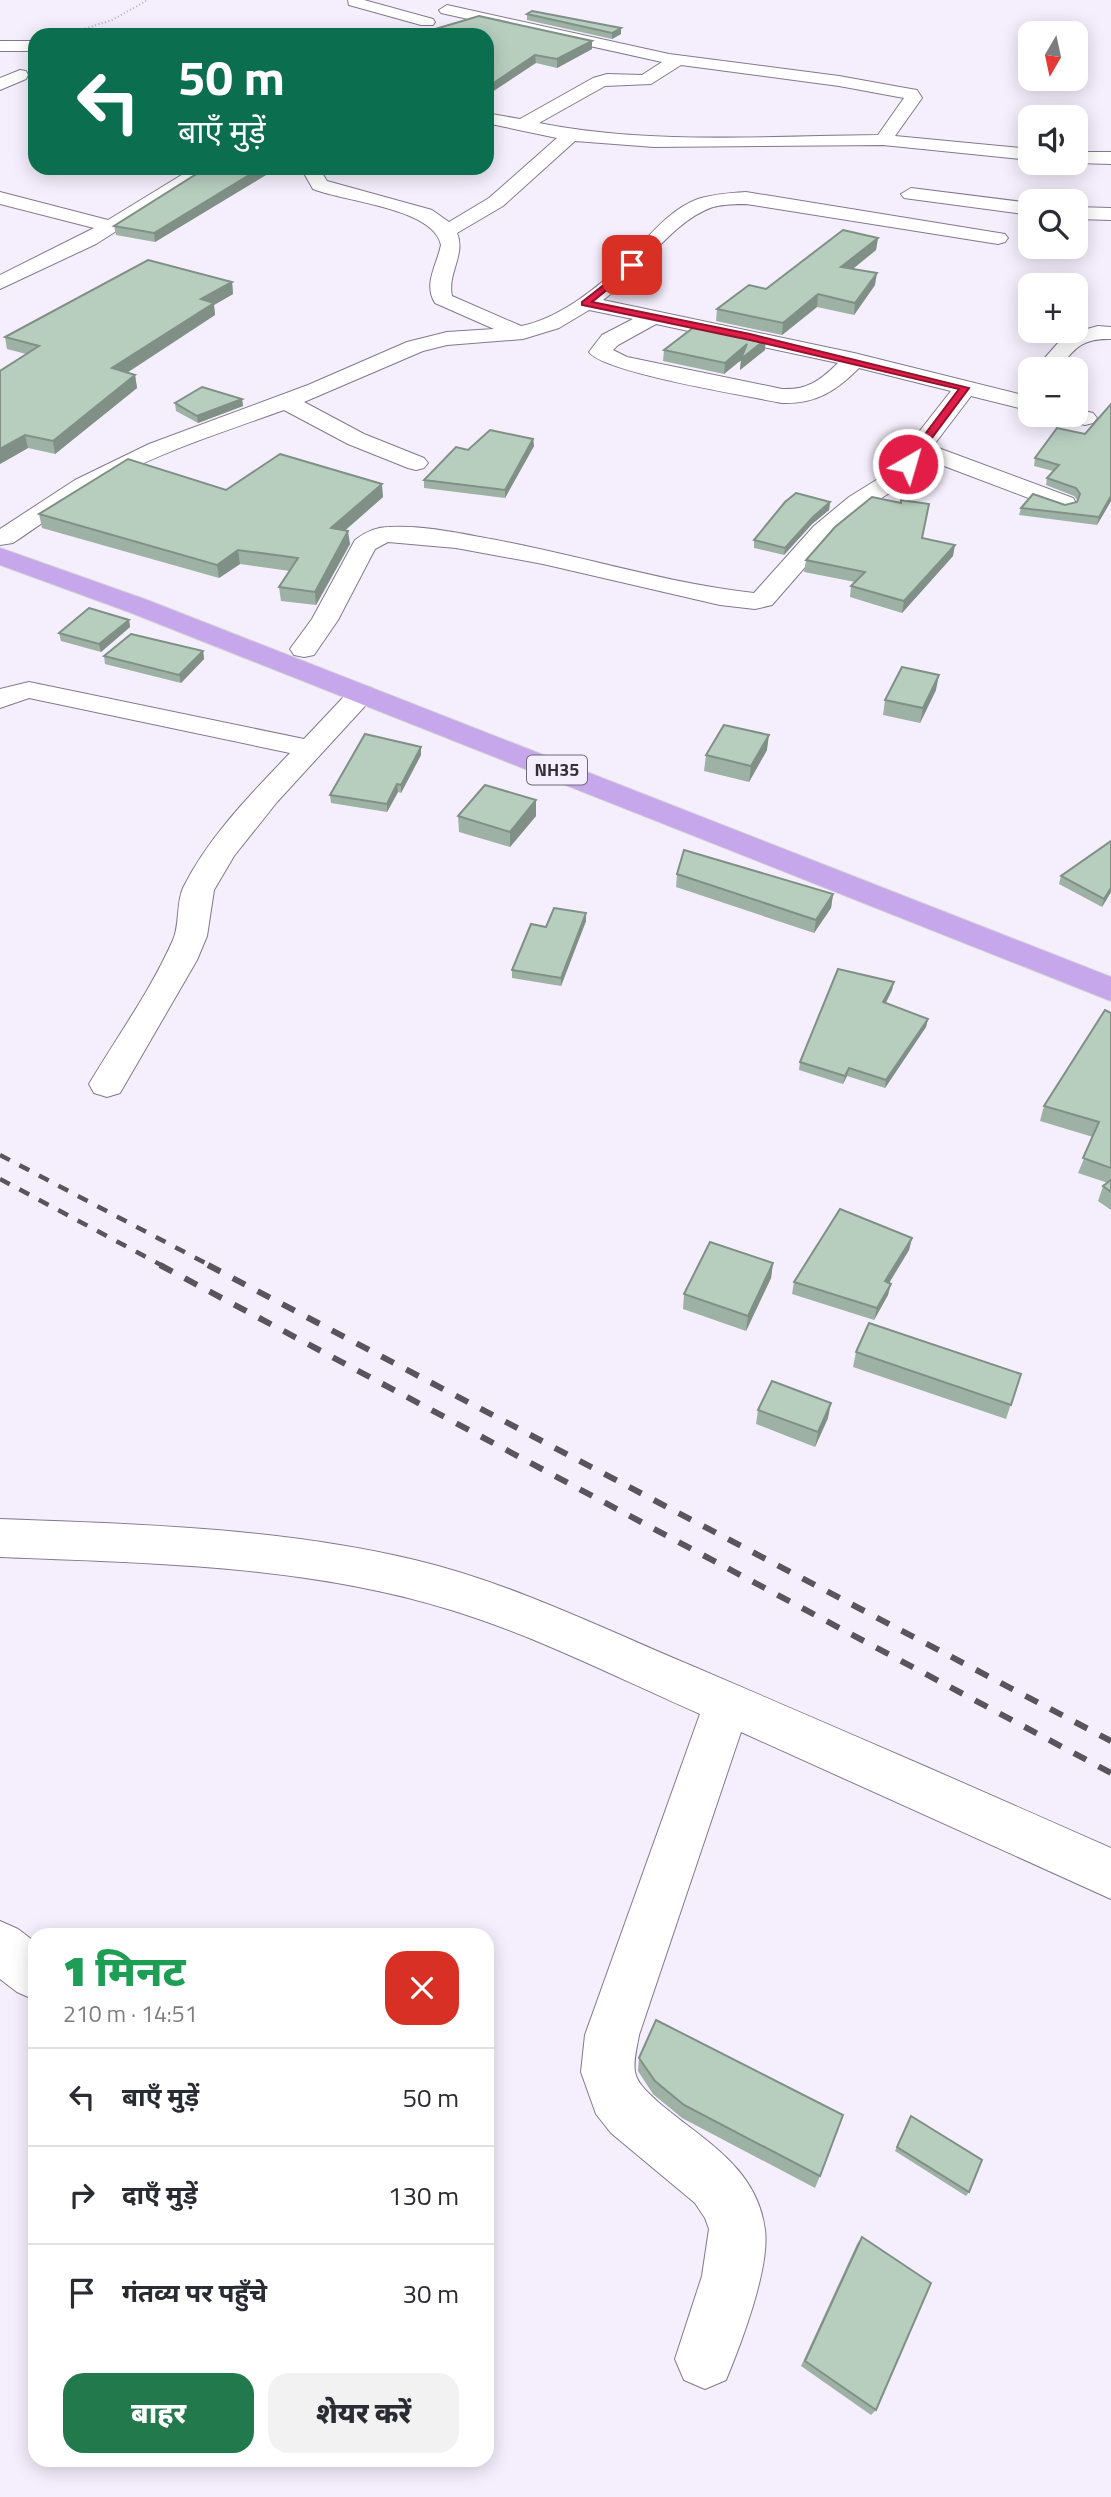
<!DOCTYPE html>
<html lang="hi">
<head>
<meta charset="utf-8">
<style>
  :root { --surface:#fff; --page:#f2f2f3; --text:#2b2b33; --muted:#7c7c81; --line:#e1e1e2; --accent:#22794c }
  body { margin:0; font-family:"Titillium Web","Noto Sans Devanagari",sans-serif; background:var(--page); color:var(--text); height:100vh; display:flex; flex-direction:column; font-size:26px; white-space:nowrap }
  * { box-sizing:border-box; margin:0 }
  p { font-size:23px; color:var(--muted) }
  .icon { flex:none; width:38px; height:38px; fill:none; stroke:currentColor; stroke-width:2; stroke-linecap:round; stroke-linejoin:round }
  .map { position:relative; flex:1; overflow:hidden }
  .sheet { position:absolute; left:28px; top:1928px; width:466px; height:539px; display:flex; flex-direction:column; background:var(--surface); border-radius:21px; box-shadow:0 4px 18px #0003 }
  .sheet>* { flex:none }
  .top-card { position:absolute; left:28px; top:28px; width:466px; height:147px; border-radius:21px; box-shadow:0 4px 18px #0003; background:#0b6e4f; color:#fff; overflow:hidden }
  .needle { width:46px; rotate:189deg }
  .tools { position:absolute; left:1018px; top:21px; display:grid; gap:14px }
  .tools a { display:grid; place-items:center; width:70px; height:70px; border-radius:14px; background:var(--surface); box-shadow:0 4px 18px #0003; font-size:35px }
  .pin { position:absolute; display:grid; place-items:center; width:60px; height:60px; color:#fff; margin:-30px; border-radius:14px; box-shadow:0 4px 10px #0006 }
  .me { position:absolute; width:77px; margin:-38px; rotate:38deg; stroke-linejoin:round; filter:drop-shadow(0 0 5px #0008) }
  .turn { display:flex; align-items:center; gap:24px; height:147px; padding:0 35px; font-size:32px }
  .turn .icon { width:91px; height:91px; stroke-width:2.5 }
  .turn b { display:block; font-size:49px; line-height:60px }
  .round { display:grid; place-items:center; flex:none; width:74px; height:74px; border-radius:21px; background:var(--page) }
  .summary { display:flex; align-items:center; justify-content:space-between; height:119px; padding:0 35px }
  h1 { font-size:42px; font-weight:800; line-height:52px; color:#1e9e55 }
  .cta { display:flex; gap:14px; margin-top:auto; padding:14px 35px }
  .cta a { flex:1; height:80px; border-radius:21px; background:var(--accent); color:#fff; font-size:28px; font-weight:800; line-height:80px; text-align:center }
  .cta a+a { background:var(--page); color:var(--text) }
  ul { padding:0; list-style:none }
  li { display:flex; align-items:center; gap:21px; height:98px; padding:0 35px; border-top:2px solid var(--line) }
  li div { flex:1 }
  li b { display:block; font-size:26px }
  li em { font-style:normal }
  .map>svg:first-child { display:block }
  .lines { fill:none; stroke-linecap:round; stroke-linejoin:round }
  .minor-casing { stroke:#82798d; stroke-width:2 }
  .highway-casing { stroke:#d2d1d3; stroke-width:2 }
  .path { stroke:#b3aeba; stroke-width:2; stroke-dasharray:1 2.5; stroke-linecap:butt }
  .minor { fill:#fff; fill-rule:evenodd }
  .highway { fill:#c7a7eb; fill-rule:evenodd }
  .rail-far1 { stroke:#59545d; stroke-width:4.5; stroke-dasharray:11 11; stroke-linecap:butt }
  .rail { stroke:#59545d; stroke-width:6; stroke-dasharray:14 14; stroke-linecap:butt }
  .wall { fill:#9db1a4 }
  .shaded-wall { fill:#809086 }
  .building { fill:#b7cebf; stroke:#809086; stroke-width:2 }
  .route { fill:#e11d48; stroke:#92132f; stroke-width:2 }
  .labels { text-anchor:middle; stroke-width:5; stroke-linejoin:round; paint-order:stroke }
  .shield { fill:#f5effd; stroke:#6e6973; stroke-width:2 }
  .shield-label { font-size:18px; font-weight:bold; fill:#343038 }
</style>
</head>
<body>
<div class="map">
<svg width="1111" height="2497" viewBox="0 0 1111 2497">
  <rect width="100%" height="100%" fill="#f5effd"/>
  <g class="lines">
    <defs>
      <g id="minor">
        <path d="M348 0H364L433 19 435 22 433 25H421L349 5Z"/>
        <path d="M447 5 669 54 839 76 911 89 917 90 922 98 895 136 1031 149V160L883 145 654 147 575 141 503 206 457 233C466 255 447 273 452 296L521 326C558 319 598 288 625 261 647 239 668 210 698 199 714 194 730 193 746 192L1005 234 1008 238 1005 242 998 244 746 204C735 204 724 204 713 207 671 221 640 274 603 300L854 353 1031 397V411L971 396 933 446 1073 498 1076 503 1073 508 1064 510 1055 508 923 458 904 484 867 507 832 536 772 605 755 609 720 605 543 564 456 548 388 542 375 549 338 620 314 655 304 657 294 655 290 649 312 619 355 540C365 532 377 527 389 527 423 525 458 533 491 539 579 555 665 583 754 593L814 526 849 497 886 474 951 391 859 368C836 391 816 404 782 403 749 396 604 373 589 352L602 335 633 319 589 310 559 328 523 339 447 345 423 351 304 402 364 434 424 458 428 463 424 468 416 470 408 468 348 444 284 410C223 432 160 452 103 483 72 501 43 523 13 543L0 545V529L75 480 149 444 308 385 407 342 447 332 494 329 435 303C423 284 437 265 441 245 434 208 345 202 313 189L301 168H319L327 181 432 210 449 222 489 198 557 138 486 123V113L520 119 593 78 607 74 642 75 662 62 441 13 439 10ZM681 65 839 86 904 98 878 135C765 136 649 145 539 123L605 86 651 84ZM656 324 838 363C820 381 807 390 782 389L627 357 613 350 618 345Z"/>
        <rect x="0" y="41" width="35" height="10"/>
        <path d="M20 70 26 71 28 75 26 79 0 90V78Z"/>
        <path d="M1076 152H1111V164L1076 163Z"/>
        <path d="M193 168H215L96 244 0 289V275L94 228 0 204V192L108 220Z"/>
        <path d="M911 188 1031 203V215L904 198 901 194Z"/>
        <path d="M1076 207 1111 208V220L1076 219Z"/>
        <path d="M1098 326 1111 327V339C1082 338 1075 348 1058 369H1035L1065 335Z"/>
        <path d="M1076 409 1093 413 1097 418 1093 423 1085 425 1065 420 1061 415H1076Z"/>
        <path d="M29 682 304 739 352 688 362 686 372 688 376 694 277 802 234 856 214 890 207 936 197 960 120 1093 107 1097 94 1093 89 1084C117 1037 151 990 173 940 180 924 176 904 183 888 208 837 251 794 290 753L29 698 0 708V689Z"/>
        <path d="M0 1519C139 1524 280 1528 415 1560 511 1583 600 1627 690 1665 831 1725 971 1786 1111 1848V1899L741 1732 639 2035C637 2047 633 2061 635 2072 637 2084 650 2094 658 2102 701 2139 757 2166 765 2230 770 2268 741 2344 726 2380L705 2389 684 2380 675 2359 702 2276 709 2229 705 2218 695 2203 611 2133 596 2114 581 2072 585 2035 700 1714C618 1678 536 1636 451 1610 306 1565 150 1563 0 1557Z"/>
        <path d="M0 1921 18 1929 35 1942V2000L17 1992 0 1979Z"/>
      </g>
      <path id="highway" d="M0 548 147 600 1111 977V1001L129 612 0 565Z"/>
    </defs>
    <use href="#minor" class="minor-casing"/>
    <use href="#highway" class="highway-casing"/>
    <path class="path" d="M65 35 112 20 148 0"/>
    <use href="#minor" class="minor"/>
    <use href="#highway" class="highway"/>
    <g class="rail-far1">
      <path d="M0 1155 211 1266"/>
      <path d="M0 1179 163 1266"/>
    </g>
    <g class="rail">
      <path d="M160 1265 1111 1773"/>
      <path d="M208 1265 1111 1741"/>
    </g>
  </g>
  <g class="wall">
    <path d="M527 14 621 28V34L612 39 527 20Z"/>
    <path d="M486 35 592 49 557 68 536 63Z"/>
    <path d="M271 172 155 242 116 235 114 226Z"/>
    <path d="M878 238 876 250 853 269 875 285 854 315 817 307 782 335 716 321 717 309 766 289Z"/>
    <path d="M232 282 233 294 214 305 215 315 127 373 135 375 137 388 55 454 28 448 0 464V371L26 354 7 349 5 337Z"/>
    <path d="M664 350H765L740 370 741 360 724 374 663 361Z"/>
    <path d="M242 399 243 406 198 423 176 411 175 403Z"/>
    <path d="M1111 404V501L1097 525 1019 515 1021 508 1065 505 1077 502 1078 501 1074 496 1046 485 1047 478 1053 471 1034 466 1035 458 1085 434Z"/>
    <path d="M533 439 534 446 505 498 424 488V480L468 450Z"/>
    <path d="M226 490 383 497 345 530 350 544 316 605 281 601 279 587 290 571 240 564 219 578 42 528 39 514Z"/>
    <path d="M830 502 829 510 812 524 784 555 754 548V540Z"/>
    <path d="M922 538 953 556 902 613 850 597 851 586 855 582 804 572 806 560Z"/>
    <path d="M129 620 130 627 101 652 61 641 59 633Z"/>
    <path d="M203 651 204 659 181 683 105 664 104 656Z"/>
    <path d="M936 690 920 723 883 715 885 700Z"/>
    <path d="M421 747V755L401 793 398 792 387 812 331 803 330 795Z"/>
    <path d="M767 750 749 782 704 771 706 755Z"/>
    <path d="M458 816H536L510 847 459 832Z"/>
    <path d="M1111 841V892L1102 907 1059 884 1061 876Z"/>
    <path d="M677 874 833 894 831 908 814 933 676 887Z"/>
    <path d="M586 913V921L561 986 512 978V970L546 927Z"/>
    <path d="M894 982 892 990 886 1003 928 1019 926 1027 885 1088 847 1076 843 1084 799 1070 800 1062Z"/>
    <path d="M1111 1013V1210L1098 1201 1103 1186 1108 1183 1078 1173 1093 1137 1040 1121 1044 1106Z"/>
    <path d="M912 1238 909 1250 889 1283 888 1295 874 1320 792 1294 794 1282Z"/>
    <path d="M773 1263 771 1278 746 1331 683 1309 684 1294Z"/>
    <path d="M856 1352 1021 1374 1006 1419 853 1367Z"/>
    <path d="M758 1410 828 1418 815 1447 756 1424Z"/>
    <path d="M639 2058 820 2176 815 2188 682 2118 653 2094 638 2071Z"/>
    <path d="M911 2116 969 2192 966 2196 895 2151Z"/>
    <path d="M862 2237 876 2410 871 2415 801 2366 857 2244Z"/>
  </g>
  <g class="shaded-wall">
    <path d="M621 28V34L612 39V33Z"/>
    <path d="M592 41V49L557 68V59Z"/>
    <path d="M535 55 536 63 486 96V88Z"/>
    <path d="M261 168H271V172L155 242 154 233Z"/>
    <path d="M878 238 876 250 840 279 841 267Z"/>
    <path d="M877 273 875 285 854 315 855 303Z"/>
    <path d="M232 282 233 294 214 305 215 315 114 381 112 368 201 299Z"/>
    <path d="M818 294 817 307 782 335 783 323Z"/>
    <path d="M766 339 765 350 740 370 741 360 724 374 725 363 747 344Z"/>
    <path d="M135 375 137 388 55 454 53 441Z"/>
    <path d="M242 399 243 406 198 423 197 416Z"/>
    <path d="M25 435 28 448 0 464V449Z"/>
    <path d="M533 439 534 446 505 498V490Z"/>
    <path d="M382 484 383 497 332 542 331 528Z"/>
    <path d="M1111 496V501L1097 525 1099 517Z"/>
    <path d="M830 502 829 510 812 524 784 555 785 548 813 517Z"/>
    <path d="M348 531 350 544 316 605 315 592Z"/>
    <path d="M955 545 953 556 902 613 904 601Z"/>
    <path d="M238 550 240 564 219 578 217 565Z"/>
    <path d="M129 620 130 627 101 652 99 644Z"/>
    <path d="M203 651 204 659 181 683 179 675Z"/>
    <path d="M939 675 936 690 920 723 923 708Z"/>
    <path d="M769 735 767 750 749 782 751 766Z"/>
    <path d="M421 747V755L401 793V785Z"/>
    <path d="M397 784 398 792 387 812V804Z"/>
    <path d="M536 800V816L510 847V832Z"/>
    <path d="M1111 888V892L1102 907 1104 899Z"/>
    <path d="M833 894 831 908 814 933 816 920Z"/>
    <path d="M586 913V921L561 986V978Z"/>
    <path d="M894 982 892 990 882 1010 883 1002Z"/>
    <path d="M928 1019 926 1027 885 1088 886 1080Z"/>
    <path d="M849 1068 847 1076 843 1084 845 1076Z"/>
    <path d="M912 1238 909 1250 883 1293 885 1281Z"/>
    <path d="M773 1263 771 1278 746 1331 748 1316Z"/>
    <path d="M891 1284 888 1295 874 1320 877 1308Z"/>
    <path d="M831 1403 828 1418 815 1447 818 1432Z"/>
  </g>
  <g class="building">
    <path d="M532 11 621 28 612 33 527 14Z"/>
    <path d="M479 16 592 41 557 59 535 55 486 88V35H415Z"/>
    <path d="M206 168H261L154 233 114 226Z"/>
    <path d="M843 230 878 238 841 267 877 273 855 303 818 294 783 323 717 309 749 285 766 289Z"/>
    <path d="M148 260 232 282 201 299 214 303 112 368 135 375 53 441 25 435 0 449V371L39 346 5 337Z"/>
    <path d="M698 324 766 339 741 359 747 344 725 363 664 350Z"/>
    <path d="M202 387 242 399 197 416 175 403Z"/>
    <path d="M1111 404V496L1099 517 1021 508 1033 494 1065 505 1077 502 1080 494 1076 488 1047 478 1059 465 1035 458 1057 428 1085 434Z"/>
    <path d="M490 430 533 439 505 490 424 480 456 447 468 450Z"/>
    <path d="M280 454 382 484 331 528 348 531 315 592 279 587 298 558 238 550 217 565 39 514 128 459 226 490Z"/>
    <path d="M796 493 830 502 813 517 785 548 754 540 785 502Z"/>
    <path d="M872 497 901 503V500L929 504 922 538 955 545 904 601 851 586 865 572 806 560 835 527Z"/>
    <path d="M89 608 129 620 99 644 59 633Z"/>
    <path d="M131 634 203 651 179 675 104 656Z"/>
    <path d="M902 667 939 675 923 708 885 700Z"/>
    <path d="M724 725 769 735 751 766 706 755Z"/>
    <path d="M365 734 421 747 401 785 397 784 387 804 330 795Z"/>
    <path d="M485 785 536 800 510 832 458 816Z"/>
    <path d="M1111 841V888L1104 899 1061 876Z"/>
    <path d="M684 850 833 894 816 920 677 874Z"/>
    <path d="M554 908 586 913 561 978 512 970 531 924 546 927Z"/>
    <path d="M838 969 894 982 883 1002 928 1019 886 1080 849 1068 845 1076 800 1062Z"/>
    <path d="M1105 1010 1111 1013V1168L1083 1158 1099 1122 1044 1106Z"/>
    <path d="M1111 1180V1192L1103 1186Z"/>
    <path d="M840 1209 912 1238 885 1281 891 1284 877 1308 794 1282Z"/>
    <path d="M710 1242 773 1263 748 1316 684 1294Z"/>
    <path d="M869 1323 1021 1374 1011 1405 856 1352Z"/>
    <path d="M772 1381 831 1403 818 1432 758 1410Z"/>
    <path d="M656 2020 843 2115 820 2176 684 2105 655 2081 639 2058Z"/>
    <path d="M911 2116 982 2160 969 2192 897 2147Z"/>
    <path d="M862 2237 931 2283 876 2410 805 2361Z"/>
  </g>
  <path class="route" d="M632 263 635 267 592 302 750 334 969 388 911 466H904V462L959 389 750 340 582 305V302Z"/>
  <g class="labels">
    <rect class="shield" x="527" y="755.5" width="60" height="29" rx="5"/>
    <g class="shield-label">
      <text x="557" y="776">NH35</text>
    </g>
  </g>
</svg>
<div class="tools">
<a><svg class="needle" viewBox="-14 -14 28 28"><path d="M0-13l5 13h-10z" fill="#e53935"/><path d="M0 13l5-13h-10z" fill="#7c7c81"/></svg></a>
<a><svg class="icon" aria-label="sound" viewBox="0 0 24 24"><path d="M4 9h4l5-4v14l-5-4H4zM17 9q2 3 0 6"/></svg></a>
<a><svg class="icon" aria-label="search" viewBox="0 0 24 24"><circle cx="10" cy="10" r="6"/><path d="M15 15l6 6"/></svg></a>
<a>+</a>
<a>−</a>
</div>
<div class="pin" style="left:632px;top:265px;background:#d93025"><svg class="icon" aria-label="arrive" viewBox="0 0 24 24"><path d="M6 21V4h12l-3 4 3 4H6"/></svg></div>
<svg class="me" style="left:908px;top:464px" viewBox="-20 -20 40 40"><circle r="17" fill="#e11d48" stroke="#fff" stroke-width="3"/><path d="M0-11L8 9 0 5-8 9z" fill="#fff"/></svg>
<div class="top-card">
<div class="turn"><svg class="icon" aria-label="left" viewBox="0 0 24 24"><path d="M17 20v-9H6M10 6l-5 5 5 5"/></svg><div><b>50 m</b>बाएँ मुड़ें</div></div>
</div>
<section class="sheet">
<div class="summary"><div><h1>1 मिनट</h1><p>210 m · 14:51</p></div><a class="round" style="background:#d93025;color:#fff"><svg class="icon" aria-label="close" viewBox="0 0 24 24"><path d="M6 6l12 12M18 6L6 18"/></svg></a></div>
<ul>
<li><svg class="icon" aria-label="left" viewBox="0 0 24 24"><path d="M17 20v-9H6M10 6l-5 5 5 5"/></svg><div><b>बाएँ मुड़ें</b></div><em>50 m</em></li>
<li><svg class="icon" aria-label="right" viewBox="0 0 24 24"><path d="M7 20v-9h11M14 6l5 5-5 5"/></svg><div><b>दाएँ मुड़ें</b></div><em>130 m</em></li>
<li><svg class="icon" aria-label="arrive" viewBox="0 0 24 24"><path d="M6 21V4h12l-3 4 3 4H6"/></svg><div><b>गंतव्य पर पहुँचे</b></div><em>30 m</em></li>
</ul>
<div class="cta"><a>बाहर</a><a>शेयर करें</a></div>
</section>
</div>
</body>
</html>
